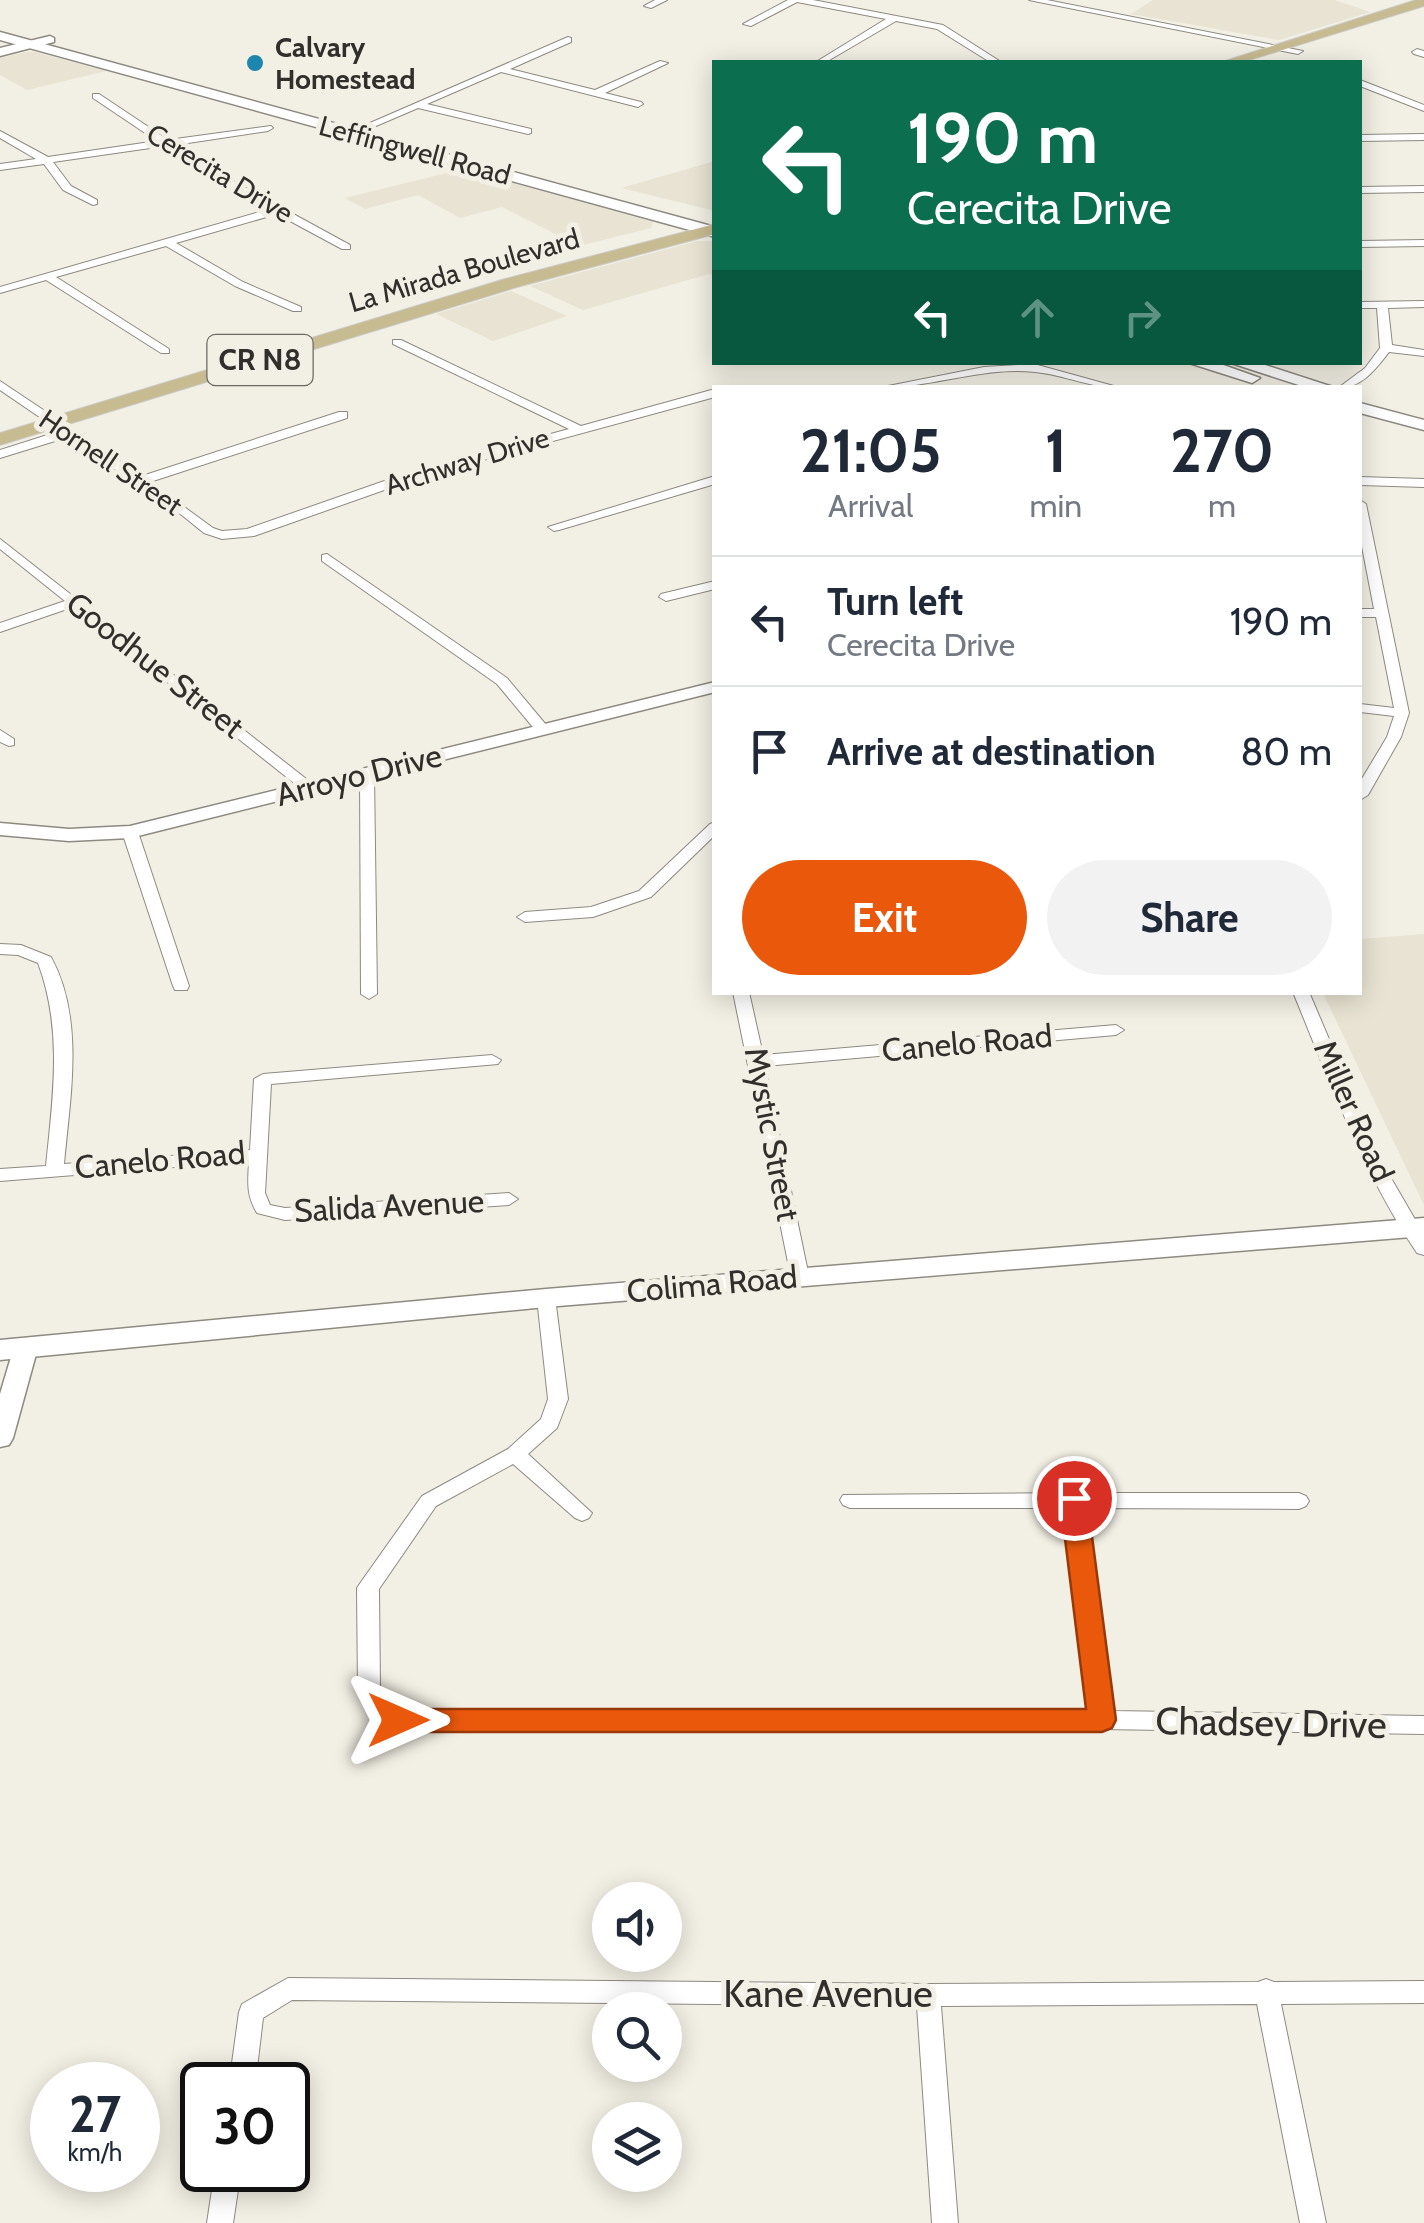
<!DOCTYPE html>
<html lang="en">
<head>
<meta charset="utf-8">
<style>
  :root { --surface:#fff; --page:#f2f2f3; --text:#1f2937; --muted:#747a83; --line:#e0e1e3; --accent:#ea580c }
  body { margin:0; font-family:Cabin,sans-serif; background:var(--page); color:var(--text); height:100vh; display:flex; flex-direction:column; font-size:38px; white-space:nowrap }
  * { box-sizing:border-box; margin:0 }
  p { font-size:32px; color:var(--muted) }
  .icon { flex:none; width:55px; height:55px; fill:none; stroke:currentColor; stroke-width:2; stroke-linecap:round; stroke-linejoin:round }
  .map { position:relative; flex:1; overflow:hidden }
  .drawer { position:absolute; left:712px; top:385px; width:650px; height:610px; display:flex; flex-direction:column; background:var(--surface); border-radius:0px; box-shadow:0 5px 25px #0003 }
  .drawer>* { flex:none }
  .banner { position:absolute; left:712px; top:60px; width:650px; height:305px; border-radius:0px; box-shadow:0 5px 25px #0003; background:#0b6e4f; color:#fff; overflow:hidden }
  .fabs { position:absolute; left:592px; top:1882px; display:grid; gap:20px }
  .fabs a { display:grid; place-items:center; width:90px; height:90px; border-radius:50%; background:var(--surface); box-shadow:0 5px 25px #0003; font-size:50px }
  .speed { position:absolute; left:30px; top:2062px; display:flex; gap:20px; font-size:50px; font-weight:700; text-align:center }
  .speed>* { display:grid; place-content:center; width:130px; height:130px; border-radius:50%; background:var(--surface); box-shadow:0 5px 25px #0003; line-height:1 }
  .speed small { font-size:25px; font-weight:400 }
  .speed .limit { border:5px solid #111; border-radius:15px; background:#fff; color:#111 }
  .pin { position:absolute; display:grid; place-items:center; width:85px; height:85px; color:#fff; margin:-42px; border:5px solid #fff; border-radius:50%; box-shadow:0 2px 10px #0007 }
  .me { position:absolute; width:110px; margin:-55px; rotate:90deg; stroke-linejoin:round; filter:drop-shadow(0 0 8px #0008) }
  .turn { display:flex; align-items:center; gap:35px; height:210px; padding:0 30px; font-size:45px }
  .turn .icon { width:130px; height:130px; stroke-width:2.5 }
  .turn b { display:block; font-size:70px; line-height:85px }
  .lanes { display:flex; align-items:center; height:95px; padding:0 30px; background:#0003; justify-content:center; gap:50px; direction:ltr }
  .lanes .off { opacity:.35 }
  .eta { display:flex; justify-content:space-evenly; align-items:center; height:170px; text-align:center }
  .eta b { font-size:60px; font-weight:800; line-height:70px }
  .cta { display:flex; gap:20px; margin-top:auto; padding:20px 30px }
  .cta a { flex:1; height:115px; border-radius:60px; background:var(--accent); color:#fff; font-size:40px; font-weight:800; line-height:115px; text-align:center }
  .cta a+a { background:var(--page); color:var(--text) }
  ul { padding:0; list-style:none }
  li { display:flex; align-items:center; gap:30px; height:130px; padding:0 30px; border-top:2px solid var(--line) }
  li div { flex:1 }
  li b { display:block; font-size:38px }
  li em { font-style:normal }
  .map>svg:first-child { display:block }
  .built { fill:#e8e3d2 }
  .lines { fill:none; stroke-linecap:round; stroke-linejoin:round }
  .minor-casing { stroke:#8d8a81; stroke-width:2 }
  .tertiary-casing { stroke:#8d8a81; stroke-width:3 }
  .secondary-casing { stroke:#8d8a81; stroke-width:3 }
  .primary-casing { stroke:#cdcdcc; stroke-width:2 }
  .minor { fill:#fff; fill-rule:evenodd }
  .tertiary { fill:#fff; fill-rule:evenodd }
  .secondary { fill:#fff; fill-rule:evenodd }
  .primary { fill:#c7bb91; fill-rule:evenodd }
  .route { fill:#ea580c; stroke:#983908; stroke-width:2.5 }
  .poi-dot { fill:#1c86ae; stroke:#f2efe4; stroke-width:4 }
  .labels { text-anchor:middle; stroke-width:10; stroke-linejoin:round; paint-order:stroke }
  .far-poi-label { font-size:28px; font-weight:bold; fill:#302f2b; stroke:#f2efe4; text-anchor:start }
  .far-street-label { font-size:28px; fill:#302f2b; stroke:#f2efe4 }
  .shield { fill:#f2efe4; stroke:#6a6962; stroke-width:2.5 }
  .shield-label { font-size:30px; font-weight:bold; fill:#302f2b }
  .street-label { font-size:32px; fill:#302f2b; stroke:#f2efe4 }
  .near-street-label { font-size:38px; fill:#302f2b; stroke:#f2efe4 }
</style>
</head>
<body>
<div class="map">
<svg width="1424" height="2223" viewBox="0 0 1424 2223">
  <rect width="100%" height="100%" fill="#f2efe4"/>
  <g class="built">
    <path d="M1153 0H1335L1370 12 1279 40 1131 14Z"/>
    <path d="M26 52H35L106 71 27 90 0 75V58Z"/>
    <path d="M715 161V211L621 188Z"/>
    <path d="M463 169 653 222 651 228 579 246 502 207 460 218 418 195 365 209 345 198Z"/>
    <path d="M697 241H715V276L709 274 583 310 530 286Z"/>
    <path d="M511 291 567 316 493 341 436 314Z"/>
    <path d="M1424 934V1205L1323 993 1360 992V939Z"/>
  </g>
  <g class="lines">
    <defs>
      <g id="minor">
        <path d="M655 0H667L651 8 644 6Z"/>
        <path d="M788 0H813L943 25 1001 62H990L937 29 896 21 826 62H816L886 19 797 2 751 26 743 24Z"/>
        <path d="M1029 0H1047L1303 51 1298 54Z"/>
        <path d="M568 37 571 38V42L510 69 595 90 660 61 668 63 605 93 641 102 643 104 638 107 501 72 427 104 531 129V133L528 134 418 108 355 135 347 133Z"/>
        <path d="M1417 49 1424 51V57L1414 54 1412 52Z"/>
        <path d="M1360 80 1424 105V111L1360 86Z"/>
        <path d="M93 94H99L168 140 271 126 273 128 268 131 175 145 213 170 350 245V249H342L277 214 176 243 243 282 301 307V311H293L235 286 166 246 56 277 169 349V353H161L46 280 0 293V287L270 209 205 174 164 146 53 162 71 186 97 200V204L93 205 63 190 44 164 0 170V164L36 159 0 138V131L48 157 157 141 93 98Z"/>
        <path d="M1424 134V140L1360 141V135Z"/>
        <path d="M1424 186V192L1360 193V187Z"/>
        <path d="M1424 240V246L1360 247V241Z"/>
        <path d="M1424 301V307L1388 308 1392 345 1424 350V356L1389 352C1375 370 1362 388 1338 388L1365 368 1380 348 1377 308H1360V302Z"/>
        <path d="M393 340H401L581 426 715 389V397L421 477 254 536 222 539 204 533 183 516 68 437 0 458V450L60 431 0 390V381L142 476 339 412H347V418L150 482 213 528 222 531 247 529 413 471 569 429 393 344Z"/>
        <path d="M1034 364 1121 388C1091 388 1065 375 1035 372 985 366 930 388 878 388L984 367Z"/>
        <path d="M715 476V484L559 530 554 531 548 527Z"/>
        <path d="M1360 477 1424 479V487L1360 485Z"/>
        <path d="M1360 500 1366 504 1409 713 1401 737 1368 795 1360 800V782L1387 737 1394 716 1360 712V704L1394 708 1376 617H1360V609H1374L1360 536Z"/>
        <path d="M0 539 314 785 316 788 314 791H304L73 607 0 632V623L65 601 0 549Z"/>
        <path d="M327 554 507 678 547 726V732H537L497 684 322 561V555Z"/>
        <path d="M715 581V589L666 601 659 597 661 594Z"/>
        <path d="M0 730 14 739V745L9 746 0 742Z"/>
        <path d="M367 770 374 774 377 994 369 999 361 994 360 774Z"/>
        <path d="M715 822V835L651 897 593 917 525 922 517 917 525 912 591 907 639 891 710 824Z"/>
        <path d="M130 827 138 832 189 986 187 990H175L173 986 122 832Z"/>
        <path d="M0 944 21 945 51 957C85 1019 70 1097 64 1164L250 1150 254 1079 263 1074 492 1055 501 1060 498 1064 271 1084 265 1193 270 1205 285 1208 509 1193 518 1199 509 1205 285 1220 257 1213C246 1195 248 1182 249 1161L0 1181V1169L46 1166C53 1097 63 1029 38 963L18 955 0 954Z"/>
        <path d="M733 992H749L763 1055 1116 1025 1124 1030 1116 1035 765 1066 809 1277 800 1283 791 1277Z"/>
        <path d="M1293 992H1309L1380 1159 1424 1235V1255L1417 1253C1363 1173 1330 1082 1293 992Z"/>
        <path d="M546 1292 553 1293 555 1298 568 1399 557 1428 528 1454 592 1513 589 1518 582 1521 575 1518 513 1464 436 1506 379 1589 380 1690 403 1711H1090L1065 1508H850L843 1505 840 1500 843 1495 1067 1493 1074 1490 1081 1493H1299L1306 1496 1309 1501 1306 1506 1299 1509 1086 1508 1112 1711 1424 1716V1734L1102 1729H398L390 1726 358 1693 357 1588 361 1582 422 1496 508 1449 541 1419 548 1399 537 1298 539 1293Z"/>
        <path d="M288 1978 928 1984 1258 1982 1266 1979 1274 1982 1424 1981V2003L1281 2004 1326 2223H1300L1257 2004 941 2006 958 2223H932L917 2006 292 2000 263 2018 255 2085H229L239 2012 242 2004Z"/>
        <path d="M215 2170H241L233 2223H207Z"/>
      </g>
      <g id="tertiary">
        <path d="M50 36 54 38V42L0 56V48Z"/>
        <path d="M715 682V692L130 838 69 841 0 835V823L69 829 130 826Z"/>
        <path d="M26 1338 35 1341 38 1347 13 1438 9 1445 0 1447V1394L14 1347 17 1341Z"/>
      </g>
      <g id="secondary">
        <path d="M0 32 715 227V237L0 40Z"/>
        <path d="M1186 362H1215L1260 378 1252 383Z"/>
        <path d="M1228 362H1256L1336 388H1308Z"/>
        <path d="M1360 403 1424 420V430L1360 413Z"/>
        <path d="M1424 1218V1236L546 1307 0 1360V1340L546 1289Z"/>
      </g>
      <g id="primary">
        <path d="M1416 0H1424V6L1243 62H1222Z"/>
        <path d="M715 224V234L517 287 0 445V433L505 279Z"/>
      </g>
    </defs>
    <use href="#minor" class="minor-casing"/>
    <use href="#tertiary" class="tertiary-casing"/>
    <use href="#secondary" class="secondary-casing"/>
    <use href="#primary" class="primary-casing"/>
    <use href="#minor" class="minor"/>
    <use href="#tertiary" class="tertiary"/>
    <use href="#secondary" class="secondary"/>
    <use href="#primary" class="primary"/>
  </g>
  <path class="route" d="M1074 1488 1083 1491 1087 1498 1116 1720 1112 1728 1102 1732H398L388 1728 384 1720 388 1712 398 1709H1086L1060 1498 1064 1491Z"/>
  <circle class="poi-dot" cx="255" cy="63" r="10"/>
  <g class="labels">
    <g class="far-poi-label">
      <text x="275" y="57">Calvary<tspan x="275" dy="32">Homestead</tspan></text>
    </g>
    <g class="far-street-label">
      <text transform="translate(415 150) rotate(15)" y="10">Leffingwell Road</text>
      <text transform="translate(220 173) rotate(31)" y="10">Cerecita Drive</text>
      <text transform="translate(464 270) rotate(-16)" y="10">La Mirada Boulevard</text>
      <text transform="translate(467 461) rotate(-17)" y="10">Archway Drive</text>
      <text transform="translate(111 462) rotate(34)" y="10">Hornell Street</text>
    </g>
    <rect class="shield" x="207.5" y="335" width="105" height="50" rx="8"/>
    <g class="shield-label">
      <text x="260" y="370">CR N8</text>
    </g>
    <g class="street-label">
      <text transform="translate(155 665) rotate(38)" y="11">Goodhue Street</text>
      <text transform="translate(359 775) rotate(-14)" y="11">Arroyo Drive</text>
      <text transform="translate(967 1043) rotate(-5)" y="11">Canelo Road</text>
      <text transform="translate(1354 1111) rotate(66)" y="11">Miller Road</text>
      <text transform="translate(772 1134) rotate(79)" y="11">Mystic Street</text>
      <text transform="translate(160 1160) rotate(-5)" y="11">Canelo Road</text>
      <text transform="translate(389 1206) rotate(-3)" y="11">Salida Avenue</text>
      <text transform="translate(712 1284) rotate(-5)" y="11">Colima Road</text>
    </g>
    <g class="near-street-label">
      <text transform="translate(1271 1723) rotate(1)" y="13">Chadsey Drive</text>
      <text x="828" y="2007">Kane Avenue</text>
    </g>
  </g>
</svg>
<div class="fabs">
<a><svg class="icon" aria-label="sound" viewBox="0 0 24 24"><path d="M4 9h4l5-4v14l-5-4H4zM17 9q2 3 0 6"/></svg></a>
<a><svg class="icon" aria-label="search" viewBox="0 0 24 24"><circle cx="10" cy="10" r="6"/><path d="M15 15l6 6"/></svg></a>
<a><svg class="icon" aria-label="layers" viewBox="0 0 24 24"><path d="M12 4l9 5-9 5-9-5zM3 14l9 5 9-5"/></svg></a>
</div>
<div class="speed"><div>27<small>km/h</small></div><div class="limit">30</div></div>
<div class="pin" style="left:1074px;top:1498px;background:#d93025"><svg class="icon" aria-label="arrive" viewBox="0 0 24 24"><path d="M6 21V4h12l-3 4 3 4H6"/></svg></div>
<svg class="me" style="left:398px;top:1720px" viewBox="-20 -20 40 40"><path d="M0-17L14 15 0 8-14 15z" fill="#ea580c" stroke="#fff" stroke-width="4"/></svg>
<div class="banner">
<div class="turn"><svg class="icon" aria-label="left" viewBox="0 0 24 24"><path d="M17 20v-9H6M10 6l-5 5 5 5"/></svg><div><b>190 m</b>Cerecita Drive</div></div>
<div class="lanes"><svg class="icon" aria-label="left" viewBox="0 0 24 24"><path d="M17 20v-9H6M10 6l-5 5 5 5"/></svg><svg class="icon off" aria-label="ahead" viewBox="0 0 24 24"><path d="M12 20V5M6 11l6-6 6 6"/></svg><svg class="icon off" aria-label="right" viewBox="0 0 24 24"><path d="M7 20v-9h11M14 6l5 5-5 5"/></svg></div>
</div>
<section class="drawer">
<div class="eta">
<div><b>21:05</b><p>Arrival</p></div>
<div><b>1</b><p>min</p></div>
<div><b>270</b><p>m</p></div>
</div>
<ul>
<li><svg class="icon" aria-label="left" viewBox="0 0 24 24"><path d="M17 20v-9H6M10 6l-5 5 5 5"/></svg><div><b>Turn left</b><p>Cerecita Drive</p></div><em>190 m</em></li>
<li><svg class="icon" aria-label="arrive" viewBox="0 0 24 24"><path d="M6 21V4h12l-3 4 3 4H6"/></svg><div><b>Arrive at destination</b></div><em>80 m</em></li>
</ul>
<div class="cta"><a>Exit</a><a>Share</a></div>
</section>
</div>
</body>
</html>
